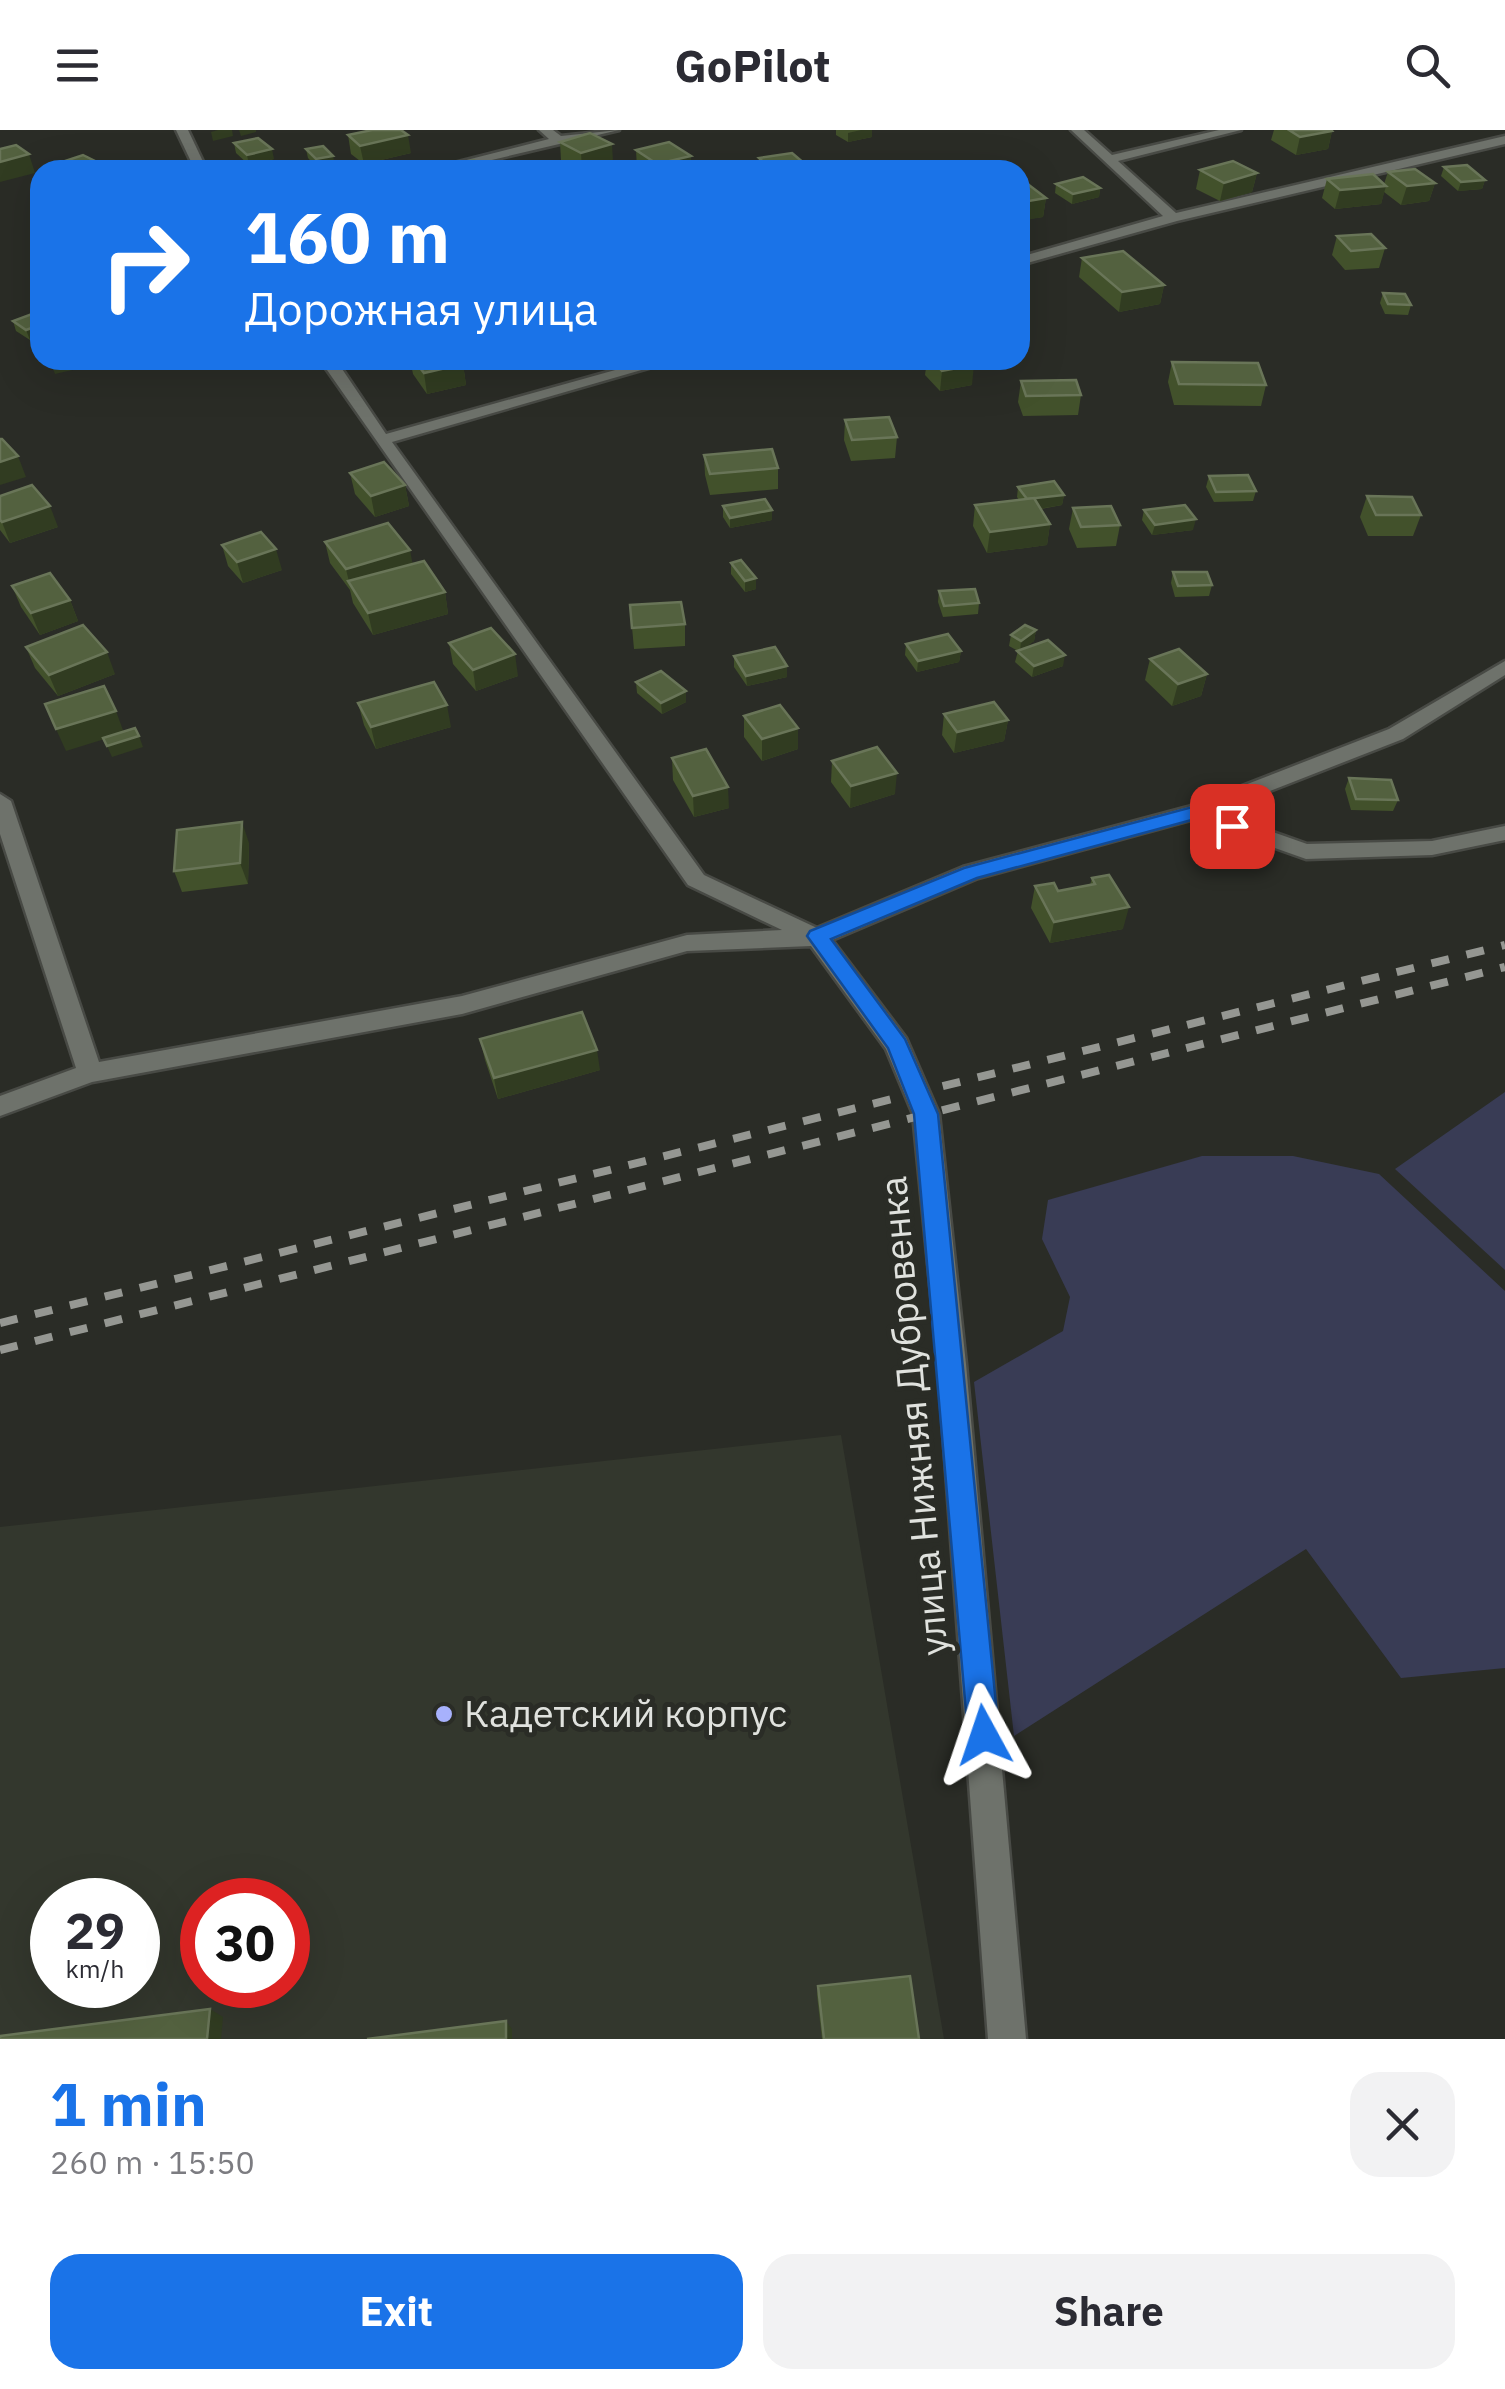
<!DOCTYPE html>
<html lang="en">
<head>
<meta charset="utf-8">
<style>
  :root { --surface:#fff; --page:#f2f2f3; --text:#2b2b33; --muted:#7c7c81; --accent:#1a73e8 }
  body { margin:0; font-family:"IBM Plex Sans",sans-serif; background:var(--page); color:var(--text); height:100vh; display:flex; flex-direction:column; font-size:38px; white-space:nowrap }
  * { box-sizing:border-box; margin:0 }
  p { font-size:32px; color:var(--muted) }
  .icon { flex:none; width:55px; height:55px; fill:none; stroke:currentColor; stroke-width:2; stroke-linecap:round; stroke-linejoin:round }
  .map { position:relative; height:1909px; overflow:hidden }
  .details { display:flex; flex-direction:column; background:var(--surface); flex:1 }
  .details>* { flex:none }
  .guide { position:absolute; left:30px; top:30px; width:1000px; height:210px; border-radius:30px; box-shadow:0 10px 40px #0002; background:#1a73e8; color:#fff; overflow:hidden }
  .speed { position:absolute; left:30px; top:1748px; display:flex; gap:20px; font-size:50px; font-weight:700; text-align:center }
  .speed>* { display:grid; place-content:center; width:130px; height:130px; border-radius:50%; background:var(--surface); box-shadow:0 10px 40px #0002; line-height:1 }
  .speed small { font-size:25px; font-weight:400 }
  .speed .limit { border:15px solid #d22; background:#fff; color:#111 }
  .pin { position:absolute; display:grid; place-items:center; width:85px; height:85px; color:#fff; margin:-42px; border-radius:20px; box-shadow:0 5px 15px #0006 }
  .me { position:absolute; width:110px; margin:-55px; rotate:355deg; stroke-linejoin:round; filter:drop-shadow(0 0 8px #0008) }
  .turn { display:flex; align-items:center; gap:35px; height:210px; padding:0 50px; font-size:45px }
  .turn .icon { width:130px; height:130px; stroke-width:2.5 }
  .turn b { display:block; font-size:70px; line-height:85px }
  .round { display:grid; place-items:center; flex:none; width:105px; height:105px; border-radius:30px; background:var(--page) }
  .headline { display:flex; align-items:center; justify-content:space-between; height:170px; padding:0 50px }
  h1 { font-size:60px; font-weight:700; line-height:75px; color:var(--accent) }
  .button { display:flex; gap:20px; margin-top:auto; padding:20px 50px }
  .button a { flex:1; height:115px; border-radius:30px; background:var(--accent); color:#fff; font-size:40px; font-weight:700; line-height:115px; text-align:center }
  .button a+a { background:var(--page); color:var(--text) }
  header { display:flex; justify-content:space-between; align-items:center; height:130px; padding:0 50px; background:var(--surface); font-size:45px; font-weight:700 }
  .map>svg:first-child { display:block }
  .built { fill:#33372d; fill-rule:evenodd }
  .green { fill:#393c55 }
  .lines { fill:none; stroke-linecap:round; stroke-linejoin:round }
  .minor-casing { stroke:#484a45; stroke-width:5 }
  .minor { fill:#6e726b; fill-rule:evenodd }
  .rail { stroke:#959792; stroke-width:8; stroke-dasharray:18 18; stroke-linecap:butt }
  .wall { fill:#42512b }
  .shaded-wall { fill:#313c21 }
  .building { fill:#53613f; stroke:#697558; stroke-width:2.5 }
  .route { fill:#1a73e8; stroke:#114b97; stroke-width:2.5 }
  .poi-dot { fill:#a7b1fc; stroke:#2a2c26; stroke-width:4 }
  .labels { text-anchor:middle; stroke-width:10; stroke-linejoin:round; paint-order:stroke }
  .near-street-label { font-size:38px; fill:#e0e2de; stroke:#2a2c26 }
  .near-poi-label { font-size:38px; fill:#e0e2de; stroke:#2a2c26; text-anchor:start }
</style>
</head>
<body>
<header><svg class="icon" aria-label="menu" viewBox="0 0 24 24"><path d="M4 6h16M4 12h16M4 18h16"/></svg>GoPilot<svg class="icon" aria-label="search" viewBox="0 0 24 24"><circle cx="10" cy="10" r="6"/><path d="M15 15l6 6"/></svg></header>
<div class="map">
<svg width="1505" height="1909" viewBox="0 0 1505 1909">
  <rect width="100%" height="100%" fill="#2a2c26"/>
  <path class="built" d="M841 1305 944 1909H0V1397ZM52 1770H138V1855H52ZM202 1770H288V1855H202Z"/>
  <g class="green">
    <path d="M1505 962V1140L1395 1039Z"/>
    <path d="M1202 1026H1293L1379 1044 1505 1161V1538L1401 1548 1306 1419 1014 1606 974 1252 1063 1201 1070 1167 1042 1109 1048 1070Z"/>
  </g>
  <g class="lines">
    <defs>
      <g id="minor">
        <path d="M176 0H188L207 40H195Z"/>
        <path d="M539 0H553L561 6 619 0 449 40H427L549 9Z"/>
        <path d="M1071 0H1084L1112 25 1219 0H1241L1118 31 1176 83 1505 6V14L1177 91 1020 135V127L1163 86Z"/>
        <path d="M320 230H336L386 304 651 230H676L392 312 704 745 817 798 963 737 1188 677 1389 599 1505 531V545L1403 609 1216 682 1307 714 1432 711 1505 696V710L1432 725 1306 729 1194 689 978 748 832 810 906 908 939 984 966 1234 1026 1909H988L938 1234 913 984 886 919 811 816 687 821 462 884 92 952 0 986V966L76 938 0 704V664L11 671 99 932 462 866 687 805 782 800 688 755Z"/>
      </g>
    </defs>
    <use href="#minor" class="minor-casing"/>
    <use href="#minor" class="minor"/>
    <g class="rail">
      <path d="M0 1193 1505 815"/>
      <path d="M0 1220 1505 837"/>
    </g>
  </g>
  <g class="wall">
    <path d="M836 0H872V7L848 12 836 5Z"/>
    <path d="M1274 0H1331L1332 1 1328 19 1296 25 1271 10Z"/>
    <path d="M348 5 411 23 364 34 351 24Z"/>
    <path d="M560 12 613 32 588 40H579L561 30Z"/>
    <path d="M234 13 274 29 249 35 236 23Z"/>
    <path d="M306 19 335 35 318 39 308 28Z"/>
    <path d="M636 20 691 40H639L637 39Z"/>
    <path d="M759 28 805 40H759Z"/>
    <path d="M1444 37 1485 50 1482 59 1458 61 1441 46Z"/>
    <path d="M1200 40 1257 43 1252 62 1220 71 1196 59Z"/>
    <path d="M1388 42 1435 53 1429 71 1401 75 1384 62 1381 74 1335 79 1322 68 1327 49 1384 54Z"/>
    <path d="M1020 53 1046 68 1043 87 1020 90Z"/>
    <path d="M1056 54 1100 58 1099 67 1072 74 1055 63Z"/>
    <path d="M1337 106 1385 118 1379 138 1345 140 1332 125Z"/>
    <path d="M1082 128 1164 155 1160 174 1119 182 1079 147Z"/>
    <path d="M1383 163 1411 175 1408 185 1385 184 1380 173Z"/>
    <path d="M40 181 30 210 16 201 13 191Z"/>
    <path d="M410 230H459L463 234 466 255 427 264 413 244Z"/>
    <path d="M927 230H970L972 255 940 261 925 245Z"/>
    <path d="M1172 232 1266 255 1261 276 1174 275 1168 252Z"/>
    <path d="M1021 251 1081 265 1078 285 1023 286 1018 272Z"/>
    <path d="M845 290 897 307 895 328 851 331 844 310Z"/>
    <path d="M704 325 778 338V359L710 365 705 345Z"/>
    <path d="M350 343 405 355 409 376 375 387 355 364Z"/>
    <path d="M1209 346 1256 361 1253 371 1214 372 1206 357Z"/>
    <path d="M1018 357 1064 365 1062 375 1041 379 1050 394 1047 415 987 423 973 396 975 375 1019 370 1017 367Z"/>
    <path d="M0 366 58 397 10 413 0 400Z"/>
    <path d="M1367 366 1421 385 1413 406H1368L1360 387Z"/>
    <path d="M723 376 772 380V390L730 398 723 387Z"/>
    <path d="M1073 378 1120 395 1116 416 1077 418 1069 399Z"/>
    <path d="M1144 380 1193 400 1152 405 1142 390Z"/>
    <path d="M325 412 413 434 445 462 448 484 373 505 353 473 350 460 330 433Z"/>
    <path d="M222 415 282 440 243 453 228 436Z"/>
    <path d="M731 433 756 459 745 462 731 444Z"/>
    <path d="M1173 442 1212 455 1209 466 1175 467 1171 453Z"/>
    <path d="M12 456 70 470 78 491 40 505 21 477Z"/>
    <path d="M939 461 979 473 978 484 943 487 938 472Z"/>
    <path d="M630 475 685 494V516L634 519Z"/>
    <path d="M1036 500 1034 511 1024 518 1063 536 1032 547 1015 532 1018 521 1009 516 1011 505Z"/>
    <path d="M449 513 518 546 476 561 453 534Z"/>
    <path d="M906 514 961 521 959 532 917 542 905 525Z"/>
    <path d="M26 517 115 544 58 566 35 538Z"/>
    <path d="M734 526 787 547 747 556 734 537Z"/>
    <path d="M1150 529 1207 544 1201 566 1172 576 1145 550Z"/>
    <path d="M636 552 686 561V572L662 584 637 563Z"/>
    <path d="M358 573 451 597 376 619 364 595Z"/>
    <path d="M944 584 1008 590 1004 611 954 623 942 605Z"/>
    <path d="M744 586 798 598V619L762 631 744 607Z"/>
    <path d="M672 628 729 678 694 687 673 650Z"/>
    <path d="M832 631 895 664 850 678 831 652Z"/>
    <path d="M1349 648 1398 670 1393 681 1351 680 1345 659Z"/>
    <path d="M249 713 248 754 182 762 174 741Z"/>
    <path d="M1092 748 1123 799 1050 813 1031 778 1035 756 1058 761 1090 755Z"/>
    <path d="M480 909 600 940 498 969 485 930Z"/>
    <path d="M818 1856 919 1909H822L817 1865Z"/>
  </g>
  <g class="shaded-wall">
    <path d="M218 0H232L233 6 213 11 211 2Z"/>
    <path d="M239 0H256V2L241 6Z"/>
    <path d="M861 0H872V7L848 12V3Z"/>
    <path d="M1332 1 1328 19 1296 25 1300 7Z"/>
    <path d="M408 5 411 23 364 34 360 16Z"/>
    <path d="M612 14 613 32 588 40H582L581 23Z"/>
    <path d="M272 19 274 29 249 35 247 25Z"/>
    <path d="M29 24 35 43 0 52V32Z"/>
    <path d="M333 26 335 35 318 39 316 29Z"/>
    <path d="M691 26V40H658L657 34Z"/>
    <path d="M97 32 99 40H73Z"/>
    <path d="M805 34V40H772Z"/>
    <path d="M1257 43 1252 62 1220 71 1224 53Z"/>
    <path d="M1485 50 1482 59 1458 61 1461 52Z"/>
    <path d="M1435 53 1429 71 1401 75 1407 56Z"/>
    <path d="M1386 56 1381 74 1335 79 1340 60Z"/>
    <path d="M1100 58 1099 67 1072 74 1073 64Z"/>
    <path d="M1046 68 1043 87 1021 91 1023 72Z"/>
    <path d="M1164 155 1160 174 1119 182 1122 162Z"/>
    <path d="M40 195V207L30 210 26 200Z"/>
    <path d="M68 230H78L81 238 55 244 51 234Z"/>
    <path d="M463 234 466 255 427 264 424 243Z"/>
    <path d="M974 235 972 255 940 261 942 241Z"/>
    <path d="M18 326 26 347 0 355V332Z"/>
    <path d="M405 355 409 376 375 387 371 366Z"/>
    <path d="M1064 365 1062 375 1026 381 1028 370Z"/>
    <path d="M50 376 58 397 10 413 2 392Z"/>
    <path d="M772 380V390L730 398V388Z"/>
    <path d="M1196 389 1193 400 1152 405 1155 395Z"/>
    <path d="M1050 394 1047 415 987 423 990 402Z"/>
    <path d="M276 419 282 440 243 453 237 432Z"/>
    <path d="M410 420 414 441 349 452 346 439Z"/>
    <path d="M756 448V459L745 462V451Z"/>
    <path d="M445 462 448 484 373 505 368 483Z"/>
    <path d="M70 470 78 491 40 505 31 483Z"/>
    <path d="M1036 500 1034 511 1020 522 1021 511Z"/>
    <path d="M961 521 959 532 917 542 918 531Z"/>
    <path d="M107 522 115 544 58 566 49 545Z"/>
    <path d="M515 524 518 546 476 561 473 540Z"/>
    <path d="M1065 525 1063 536 1032 547 1034 536Z"/>
    <path d="M787 536V547L747 556 746 546Z"/>
    <path d="M1207 544 1201 566 1172 576 1178 554Z"/>
    <path d="M686 561V572L662 584 661 573Z"/>
    <path d="M447 575 451 597 376 619 371 597Z"/>
    <path d="M116 581 124 603 66 621 56 599Z"/>
    <path d="M1008 590 1004 611 954 623 957 602Z"/>
    <path d="M798 598V619L762 631V609Z"/>
    <path d="M139 606 143 617 112 627 107 616Z"/>
    <path d="M897 643 895 664 850 678 851 656Z"/>
    <path d="M728 657 729 678 694 687 693 666Z"/>
    <path d="M242 692 249 713 248 754 240 733Z"/>
    <path d="M1129 777 1123 799 1050 813 1054 792Z"/>
    <path d="M597 920 600 940 498 969 494 948Z"/>
    <path d="M210 1879 223 1887 221 1909H207Z"/>
    <path d="M506 1891 512 1899V1909H506Z"/>
  </g>
  <g class="building">
    <path d="M372 0H401L408 5 360 16 348 5Z"/>
    <path d="M1289 0H1331L1332 1 1300 7Z"/>
    <path d="M590 3 612 14 581 23 560 12Z"/>
    <path d="M258 8 272 19 247 25 234 13Z"/>
    <path d="M669 12 691 26 657 34 636 20Z"/>
    <path d="M16 15 29 24 0 32V19Z"/>
    <path d="M323 16 333 26 316 29 306 19Z"/>
    <path d="M792 23 805 34 772 40 759 28Z"/>
    <path d="M83 25 97 32 73 40H68L56 34Z"/>
    <path d="M474 30 485 40H444L441 37Z"/>
    <path d="M1233 31 1257 43 1224 53 1200 40Z"/>
    <path d="M285 33 293 40 259 39Z"/>
    <path d="M1467 35 1485 50 1461 52 1444 37Z"/>
    <path d="M720 36 726 40H705Z"/>
    <path d="M1415 39 1435 53 1407 56 1388 42Z"/>
    <path d="M1373 44 1386 56 1340 60 1327 49Z"/>
    <path d="M1083 47 1100 58 1073 64 1056 54Z"/>
    <path d="M1025 52 1046 68 1023 72 1020 70V53Z"/>
    <path d="M1371 104 1385 118 1351 121 1337 106Z"/>
    <path d="M1123 121 1164 155 1122 162 1082 128Z"/>
    <path d="M1383 163 1405 164 1411 175 1388 174Z"/>
    <path d="M40 181V195L26 200 13 191Z"/>
    <path d="M48 230H68L51 234Z"/>
    <path d="M414 230H459L463 234 424 243Z"/>
    <path d="M932 230H970L974 235 942 241Z"/>
    <path d="M1172 232 1258 233 1266 255 1179 254Z"/>
    <path d="M1076 250 1081 265 1026 266 1021 251Z"/>
    <path d="M889 287 897 307 852 310 845 290Z"/>
    <path d="M0 309H2L18 326 0 332Z"/>
    <path d="M772 319 778 338 710 344 704 325Z"/>
    <path d="M384 332 405 355 371 366 350 343Z"/>
    <path d="M1248 345 1256 361 1216 362 1209 346Z"/>
    <path d="M1054 351 1064 365 1027 369 1018 357Z"/>
    <path d="M32 355 50 376 2 392 0 390V366Z"/>
    <path d="M1367 366 1412 367 1421 385H1376Z"/>
    <path d="M1034 368 1050 394 990 402 975 375Z"/>
    <path d="M765 369 772 380 730 388 723 376Z"/>
    <path d="M1185 375 1196 389 1155 395 1144 380Z"/>
    <path d="M1111 376 1120 395 1081 397 1073 378Z"/>
    <path d="M388 393 410 420 346 439 325 412Z"/>
    <path d="M261 402 276 419 237 432 222 415Z"/>
    <path d="M741 430 756 448 745 451 731 433Z"/>
    <path d="M424 431 445 462 368 483 348 451Z"/>
    <path d="M1173 442H1207L1212 455 1178 456Z"/>
    <path d="M50 443 70 470 31 483 12 456Z"/>
    <path d="M975 459 979 473 944 476 939 461Z"/>
    <path d="M681 472 685 494 632 498 630 475Z"/>
    <path d="M83 495 107 522 49 545 26 517Z"/>
    <path d="M1025 495 1036 500 1021 511 1011 505Z"/>
    <path d="M491 498 515 524 473 540 449 513Z"/>
    <path d="M948 504 961 521 918 531 906 514Z"/>
    <path d="M1048 510 1065 525 1034 536 1017 521Z"/>
    <path d="M775 517 787 536 746 546 734 526Z"/>
    <path d="M1179 519 1207 544 1178 554 1150 529Z"/>
    <path d="M661 541 686 561 661 573 636 552Z"/>
    <path d="M434 552 447 575 371 597 358 573Z"/>
    <path d="M104 556 116 581 56 599 45 574Z"/>
    <path d="M994 572 1008 590 957 602 944 584Z"/>
    <path d="M780 575 798 598 762 609 744 586Z"/>
    <path d="M135 598 139 606 107 616 103 608Z"/>
    <path d="M877 617 897 643 851 656 832 631Z"/>
    <path d="M706 619 728 657 693 666 672 628Z"/>
    <path d="M1349 648 1391 650 1398 670 1356 669Z"/>
    <path d="M242 692 240 733 174 741 177 700Z"/>
    <path d="M1109 745 1129 777 1054 792 1035 756 1054 753 1058 761 1095 754 1092 748Z"/>
    <path d="M582 882 597 920 494 948 480 909Z"/>
    <path d="M910 1846 919 1909H824L818 1856Z"/>
    <path d="M210 1879 207 1909H0V1906Z"/>
    <path d="M506 1891V1909H367Z"/>
  </g>
  <path class="route" d="M1196 676 1239 691 1242 696 1232 702 1195 689 977 748 831 809 905 909 938 984 999 1605 995 1616 984 1621 973 1616 968 1605 914 984 888 918 807 806 810 801 964 738Z"/>
  <circle class="poi-dot" cx="444" cy="1584" r="10"/>
  <g class="labels">
    <g class="near-street-label">
      <text transform="translate(914 1286) rotate(-95)" y="13">улица Нижняя Дубровенка</text>
    </g>
    <g class="near-poi-label">
      <text x="464" y="1597">Кадетский корпус</text>
    </g>
  </g>
</svg>
<div class="speed"><div>29<small>km/h</small></div><div class="limit">30</div></div>
<div class="pin" style="left:1232px;top:696px;background:#d93025"><svg class="icon" aria-label="arrive" viewBox="0 0 24 24"><path d="M6 21V4h12l-3 4 3 4H6"/></svg></div>
<svg class="me" style="left:984px;top:1605px" viewBox="-20 -20 40 40"><path d="M0-17L14 15 0 8-14 15z" fill="#1a73e8" stroke="#fff" stroke-width="4"/></svg>
<div class="guide">
<div class="turn"><svg class="icon" aria-label="right" viewBox="0 0 24 24"><path d="M7 20v-9h11M14 6l5 5-5 5"/></svg><div><b>160 m</b>Дорожная улица</div></div>
</div>
</div>
<section class="details">
<div class="headline"><div><h1>1 min</h1><p>260 m · 15:50</p></div><a class="round"><svg class="icon" aria-label="close" viewBox="0 0 24 24"><path d="M6 6l12 12M18 6L6 18"/></svg></a></div>
<div class="button"><a>Exit</a><a>Share</a></div>
</section>
</body>
</html>
